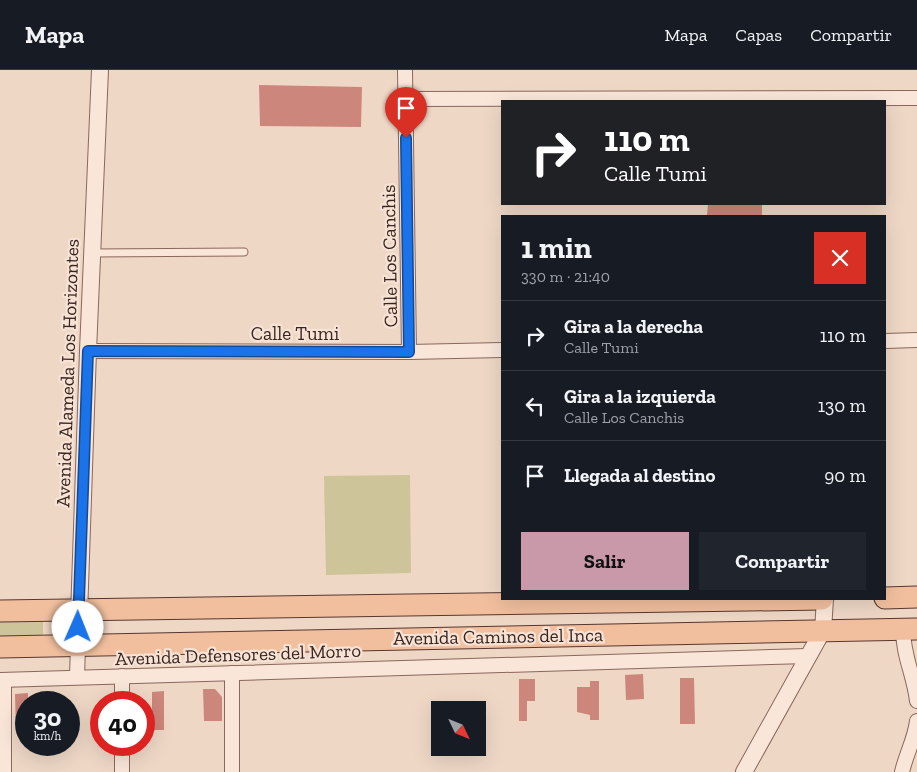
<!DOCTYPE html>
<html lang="es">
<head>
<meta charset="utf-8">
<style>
  :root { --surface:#171b24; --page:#20242c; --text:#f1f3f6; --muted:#9ea1a6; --line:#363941; --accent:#c999a9 }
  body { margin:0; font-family:"Zilla Slab",serif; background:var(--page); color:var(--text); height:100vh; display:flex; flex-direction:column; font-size:19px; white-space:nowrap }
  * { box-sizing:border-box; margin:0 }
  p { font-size:16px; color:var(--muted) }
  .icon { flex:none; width:28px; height:28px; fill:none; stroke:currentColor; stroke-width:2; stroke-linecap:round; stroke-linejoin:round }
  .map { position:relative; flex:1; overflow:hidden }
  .side { position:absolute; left:501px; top:145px; width:385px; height:385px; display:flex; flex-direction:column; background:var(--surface); border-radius:0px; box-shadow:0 5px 20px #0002 }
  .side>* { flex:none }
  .hud { position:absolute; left:501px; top:30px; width:385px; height:105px; border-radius:0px; box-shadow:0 5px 20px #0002; background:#202124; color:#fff; overflow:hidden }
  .needle { width:32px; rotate:133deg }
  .tools { position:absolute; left:431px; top:631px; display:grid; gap:10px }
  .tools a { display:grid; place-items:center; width:55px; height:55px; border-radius:0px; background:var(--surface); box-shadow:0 5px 20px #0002; font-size:25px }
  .speed { position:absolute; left:15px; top:621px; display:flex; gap:10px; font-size:25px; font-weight:700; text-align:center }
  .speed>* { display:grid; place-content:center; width:65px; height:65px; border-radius:50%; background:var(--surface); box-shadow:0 5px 20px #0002; line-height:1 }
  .speed small { font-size:12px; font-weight:400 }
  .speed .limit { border:8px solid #d22; background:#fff; color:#111 }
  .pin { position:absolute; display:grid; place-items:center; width:42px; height:42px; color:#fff; margin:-51px -21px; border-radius:50% 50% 50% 0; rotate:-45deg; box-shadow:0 0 5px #0007 }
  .pin .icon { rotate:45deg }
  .me { position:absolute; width:55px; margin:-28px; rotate:1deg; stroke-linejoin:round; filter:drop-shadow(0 0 4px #0008) }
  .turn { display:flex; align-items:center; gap:18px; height:105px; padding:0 20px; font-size:22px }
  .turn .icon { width:65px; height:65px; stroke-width:2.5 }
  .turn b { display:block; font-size:35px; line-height:42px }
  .round { display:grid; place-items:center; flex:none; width:52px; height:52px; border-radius:0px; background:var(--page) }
  .headline { display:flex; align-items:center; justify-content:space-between; height:85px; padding:0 20px }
  h1 { font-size:30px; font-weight:800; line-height:38px }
  .primary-button { display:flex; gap:10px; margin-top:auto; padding:10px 20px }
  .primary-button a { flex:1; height:58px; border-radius:0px; background:var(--accent); color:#111; font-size:20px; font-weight:800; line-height:58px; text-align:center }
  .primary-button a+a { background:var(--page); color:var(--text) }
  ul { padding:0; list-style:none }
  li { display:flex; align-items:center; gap:15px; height:70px; padding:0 20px; border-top:1px solid var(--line) }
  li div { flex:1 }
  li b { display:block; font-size:19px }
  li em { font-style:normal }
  header { display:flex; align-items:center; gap:30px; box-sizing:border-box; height:70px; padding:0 25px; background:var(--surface); border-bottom:1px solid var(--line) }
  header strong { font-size:24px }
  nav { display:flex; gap:28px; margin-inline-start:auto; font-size:18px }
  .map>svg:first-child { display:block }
  .green { fill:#cdc499 }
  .building { fill:#cd867b }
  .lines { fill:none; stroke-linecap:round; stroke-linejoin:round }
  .service-casing { stroke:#8a675b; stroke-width:9 }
  .minor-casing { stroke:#8a675b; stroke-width:16 }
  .tertiary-casing { stroke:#8a675b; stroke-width:18 }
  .primary-casing { stroke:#58372f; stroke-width:23 }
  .service { stroke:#f9e6d9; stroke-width:7 }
  .minor { stroke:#f9e6d9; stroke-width:14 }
  .tertiary { stroke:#f9e6d9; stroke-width:16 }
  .primary { stroke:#f1bf9e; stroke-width:21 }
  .route-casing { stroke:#114b97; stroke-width:12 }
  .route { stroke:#1a73e8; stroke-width:9 }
  .labels { text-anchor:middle; stroke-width:4.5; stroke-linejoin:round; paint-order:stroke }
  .street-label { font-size:19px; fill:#3a241f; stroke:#f6e3d5 }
</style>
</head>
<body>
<header>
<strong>Mapa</strong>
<nav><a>Mapa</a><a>Capas</a><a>Compartir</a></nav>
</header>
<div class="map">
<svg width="917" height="702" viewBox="0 0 917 702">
  <rect width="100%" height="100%" fill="#eed7c5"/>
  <g class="green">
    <path d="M410 405 411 503 326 505 324 406Z"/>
    <path d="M43 551V569L0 570V552Z"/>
  </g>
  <g class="building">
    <path d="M259 15 362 17 361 57 260 56Z"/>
    <path d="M708 134H762V146L707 145Z"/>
    <path d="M643 604 644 629 626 630 625 605Z"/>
    <path d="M680 608H694L695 654H680Z"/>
    <path d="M519 609H535V631H527V651H519Z"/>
    <path d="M590 611H599V650H590V645L577 642V617H590Z"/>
    <path d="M203 619H215L222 627V651H204Z"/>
    <path d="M164 621V660H152V622Z"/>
    <path d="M28 623V632H26V664H16L15 624Z"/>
  </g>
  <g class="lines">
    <defs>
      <path id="service" d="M92 183 244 182"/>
      <g id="minor">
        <path d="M405 0 409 282"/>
        <path d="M405 29 917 28"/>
        <path d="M885 271 917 270"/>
        <path d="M88 281 409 282 502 280"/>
        <path d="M903 559C903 586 914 605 917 631"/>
        <path d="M232 603V702"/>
        <path d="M77 607 78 575"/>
        <path d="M0 610 808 586"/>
        <path d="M4 610V702"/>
        <path d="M122 632V606"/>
        <path d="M122 702V675"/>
        <path d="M902 702C906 684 915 669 917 651"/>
      </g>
      <g id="tertiary">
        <path d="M78 575 88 281 100 0"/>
        <path d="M744 702 823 560 825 529"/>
      </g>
      <g id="primary">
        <path d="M885 528 917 527"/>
        <path d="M0 541 822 529"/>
        <path d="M0 577 917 559"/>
      </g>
    </defs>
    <use href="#service" class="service-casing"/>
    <use href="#minor" class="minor-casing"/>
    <use href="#tertiary" class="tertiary-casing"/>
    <use href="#primary" class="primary-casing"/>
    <use href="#service" class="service"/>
    <use href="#minor" class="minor"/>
    <use href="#tertiary" class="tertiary"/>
    <use href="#primary" class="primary"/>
  </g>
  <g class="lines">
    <defs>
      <path id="route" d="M78 557 88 281 409 282 406 68"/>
    </defs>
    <use href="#route" class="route-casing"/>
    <use href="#route" class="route"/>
  </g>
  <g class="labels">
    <g class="street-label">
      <text transform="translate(389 186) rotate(-91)" y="7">Calle Los Canchis</text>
      <text x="295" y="270">Calle Tumi</text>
      <text transform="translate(67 303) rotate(-88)" y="7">Avenida Alameda Los Horizontes</text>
      <text transform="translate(498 566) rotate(-1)" y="7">Avenida Caminos del Inca</text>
      <text transform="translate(238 584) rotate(-2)" y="7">Avenida Defensores del Morro</text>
    </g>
  </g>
</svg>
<div class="tools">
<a><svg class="needle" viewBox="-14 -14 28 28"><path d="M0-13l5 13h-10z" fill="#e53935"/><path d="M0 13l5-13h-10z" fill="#9ea1a6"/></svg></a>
</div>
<div class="speed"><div>30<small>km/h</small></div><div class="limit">40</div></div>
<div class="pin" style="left:406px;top:68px;background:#d93025"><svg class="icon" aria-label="arrive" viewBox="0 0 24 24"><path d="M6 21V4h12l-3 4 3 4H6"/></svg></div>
<svg class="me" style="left:78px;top:557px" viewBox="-20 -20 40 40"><circle r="19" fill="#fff"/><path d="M0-13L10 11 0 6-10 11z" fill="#1a73e8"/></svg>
<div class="hud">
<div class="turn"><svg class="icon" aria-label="right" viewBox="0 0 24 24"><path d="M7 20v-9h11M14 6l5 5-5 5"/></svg><div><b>110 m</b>Calle Tumi</div></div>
</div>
<section class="side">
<div class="headline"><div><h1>1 min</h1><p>330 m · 21:40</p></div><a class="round" style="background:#d93025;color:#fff"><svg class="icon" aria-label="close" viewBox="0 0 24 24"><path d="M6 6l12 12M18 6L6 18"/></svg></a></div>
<ul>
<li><svg class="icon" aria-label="right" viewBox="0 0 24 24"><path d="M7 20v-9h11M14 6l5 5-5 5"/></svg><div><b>Gira a la derecha</b><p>Calle Tumi</p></div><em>110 m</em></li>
<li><svg class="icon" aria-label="left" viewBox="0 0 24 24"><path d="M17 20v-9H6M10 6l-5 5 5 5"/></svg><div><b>Gira a la izquierda</b><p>Calle Los Canchis</p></div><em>130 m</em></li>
<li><svg class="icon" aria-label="arrive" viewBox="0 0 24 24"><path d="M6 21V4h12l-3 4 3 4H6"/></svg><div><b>Llegada al destino</b></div><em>90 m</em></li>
</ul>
<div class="primary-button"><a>Salir</a><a>Compartir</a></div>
</section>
</div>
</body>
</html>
